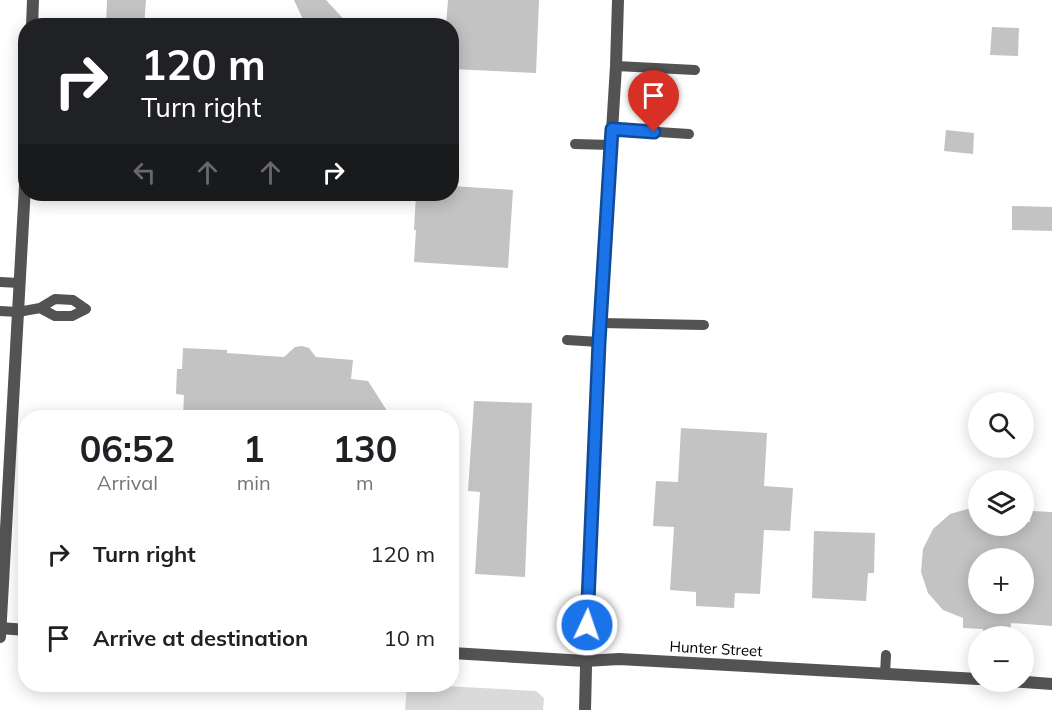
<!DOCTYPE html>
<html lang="en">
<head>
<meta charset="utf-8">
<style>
  :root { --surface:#fff; --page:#f6f6f6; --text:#202124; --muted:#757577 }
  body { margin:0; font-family:Mulish,sans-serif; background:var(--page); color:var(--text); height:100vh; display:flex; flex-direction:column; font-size:22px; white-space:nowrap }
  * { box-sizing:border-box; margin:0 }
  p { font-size:20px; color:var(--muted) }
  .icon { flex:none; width:33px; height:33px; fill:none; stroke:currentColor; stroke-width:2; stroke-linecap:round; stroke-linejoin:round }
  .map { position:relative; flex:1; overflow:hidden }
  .sheet { position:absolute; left:18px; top:410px; width:441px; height:282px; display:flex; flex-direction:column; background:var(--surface); border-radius:24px; box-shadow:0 3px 15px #0003 }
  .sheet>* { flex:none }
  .hud { position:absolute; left:18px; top:18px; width:441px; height:183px; border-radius:24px; box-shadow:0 3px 15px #0003; background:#202124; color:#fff; overflow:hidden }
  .tools { position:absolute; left:968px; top:392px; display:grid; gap:12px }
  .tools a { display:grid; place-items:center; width:66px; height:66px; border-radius:50%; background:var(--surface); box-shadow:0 3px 15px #0003; font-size:30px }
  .pin { position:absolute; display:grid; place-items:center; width:51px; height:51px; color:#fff; margin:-62px -26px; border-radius:50% 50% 50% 0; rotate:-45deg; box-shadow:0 0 6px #0007 }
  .pin .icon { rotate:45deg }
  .me { position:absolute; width:66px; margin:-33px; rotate:3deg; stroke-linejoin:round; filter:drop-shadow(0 0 4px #0008) }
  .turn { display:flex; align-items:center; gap:21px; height:126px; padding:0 24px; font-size:27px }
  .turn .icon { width:78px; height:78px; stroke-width:2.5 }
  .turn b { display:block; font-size:42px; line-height:51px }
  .lanes { display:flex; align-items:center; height:57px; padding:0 24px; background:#0003; justify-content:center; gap:30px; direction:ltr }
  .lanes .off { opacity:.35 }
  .eta { display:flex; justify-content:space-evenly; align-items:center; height:102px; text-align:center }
  .eta b { font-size:36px; font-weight:700; line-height:42px }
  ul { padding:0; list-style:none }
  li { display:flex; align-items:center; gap:18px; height:84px; padding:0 24px }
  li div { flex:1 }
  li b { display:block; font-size:22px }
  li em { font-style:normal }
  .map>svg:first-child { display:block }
  .green { fill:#dadada }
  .building { fill:#c3c3c3; fill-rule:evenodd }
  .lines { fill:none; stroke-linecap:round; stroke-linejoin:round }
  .lane { stroke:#535353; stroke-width:10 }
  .street { stroke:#535353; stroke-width:12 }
  .route-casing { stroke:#114b97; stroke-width:15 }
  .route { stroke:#1a73e8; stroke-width:10 }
  .labels { text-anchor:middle; stroke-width:4.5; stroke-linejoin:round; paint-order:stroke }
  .street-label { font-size:15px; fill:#000; stroke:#fff }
</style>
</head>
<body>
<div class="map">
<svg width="1052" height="710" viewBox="0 0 1052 710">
  <rect width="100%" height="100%" fill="#fff"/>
  <path class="green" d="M407 684 536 691 544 698 543 710H405Z"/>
  <g class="building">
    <path d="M107 0H146L144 26H106Z"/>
    <path d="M294 0H326L350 26H306Z"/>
    <path d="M448 0H539L536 73 452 69V26H446Z"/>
    <path d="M992 27 1019 28 1018 56 990 55Z"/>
    <path d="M946 130 974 133 973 154 944 151Z"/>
    <path d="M452 186 513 190 508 268 414 262 416 230H414L416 194H452Z"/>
    <path d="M1012 206 1052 207V231L1012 230Z"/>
    <path d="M302 346 309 348 316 357 353 360 351 379 368 381 391 417H183L184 395 176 394 177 369H182L183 348 227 350V353L284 357 295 347Z"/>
    <path d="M474 401 532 403 525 577 475 574 480 492 468 491Z"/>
    <path d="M681 428 767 433 764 486 793 488 790 531 764 530 760 594 735 593 734 608 696 606V592L670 590 674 527 653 526 656 481 678 482Z"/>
    <path d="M978 506V525H1023V522H1030L1031 511 1052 512V626L1011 623 1010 634 984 633 983 629 963 628V618L943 610 928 593 921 572 923 549 933 529 950 514ZM978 558H1023V603H978Z"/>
    <path d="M814 531 875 533 874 573H868L866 601 812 598Z"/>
  </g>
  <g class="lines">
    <g class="lane">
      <path d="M616 66 695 70"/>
      <path d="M612 129 689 134"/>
      <path d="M575 144 611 145"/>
      <path d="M0 282 20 283"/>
      <path d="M0 311 18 312 40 308 55 316H72L86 309 73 300 55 299 40 308"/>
      <path d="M601 323 704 325"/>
      <path d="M567 340 599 342"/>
      <path d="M885 674 886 655"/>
    </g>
    <g class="street">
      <path d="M32 26 33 0"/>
      <path d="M0 628 26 630"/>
      <path d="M0 637 26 168"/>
      <path d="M452 653 585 661 619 659 978 679"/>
      <path d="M1011 681 1052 684"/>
      <path d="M585 710 587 625 599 342 616 66 618 0"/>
    </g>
  </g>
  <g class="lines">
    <defs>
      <path id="route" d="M587 625 599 342 612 129 654 132"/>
    </defs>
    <use href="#route" class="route-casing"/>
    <use href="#route" class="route"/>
  </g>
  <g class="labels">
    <g class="street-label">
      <text transform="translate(716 649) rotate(3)" y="5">Hunter Street</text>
    </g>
  </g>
</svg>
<div class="tools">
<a><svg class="icon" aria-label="search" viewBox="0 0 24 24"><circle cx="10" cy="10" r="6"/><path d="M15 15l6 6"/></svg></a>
<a><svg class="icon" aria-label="layers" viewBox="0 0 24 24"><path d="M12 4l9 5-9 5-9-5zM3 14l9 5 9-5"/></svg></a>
<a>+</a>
<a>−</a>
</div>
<div class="pin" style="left:654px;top:132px;background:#d93025"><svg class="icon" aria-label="arrive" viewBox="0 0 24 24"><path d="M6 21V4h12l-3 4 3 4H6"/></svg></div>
<svg class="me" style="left:587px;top:625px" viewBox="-20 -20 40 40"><circle r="17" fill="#1a73e8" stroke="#fff" stroke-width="3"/><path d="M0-11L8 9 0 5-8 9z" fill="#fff"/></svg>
<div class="hud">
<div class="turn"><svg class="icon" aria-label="right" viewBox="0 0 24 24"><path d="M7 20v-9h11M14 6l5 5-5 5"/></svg><div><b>120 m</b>Turn right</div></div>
<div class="lanes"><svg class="icon off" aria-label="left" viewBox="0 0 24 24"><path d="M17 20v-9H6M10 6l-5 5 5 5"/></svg><svg class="icon off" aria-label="ahead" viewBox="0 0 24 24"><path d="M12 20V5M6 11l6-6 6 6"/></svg><svg class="icon off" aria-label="ahead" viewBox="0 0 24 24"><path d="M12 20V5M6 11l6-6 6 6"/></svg><svg class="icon" aria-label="right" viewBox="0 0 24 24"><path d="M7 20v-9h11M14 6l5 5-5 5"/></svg></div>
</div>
<section class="sheet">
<div class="eta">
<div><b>06:52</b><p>Arrival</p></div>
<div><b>1</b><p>min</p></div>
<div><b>130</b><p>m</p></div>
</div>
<ul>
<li><svg class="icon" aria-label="right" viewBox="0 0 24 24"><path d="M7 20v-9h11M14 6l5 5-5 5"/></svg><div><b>Turn right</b></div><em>120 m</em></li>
<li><svg class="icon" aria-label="arrive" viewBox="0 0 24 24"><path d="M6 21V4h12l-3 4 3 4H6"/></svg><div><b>Arrive at destination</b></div><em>10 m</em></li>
</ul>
</section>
</div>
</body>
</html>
